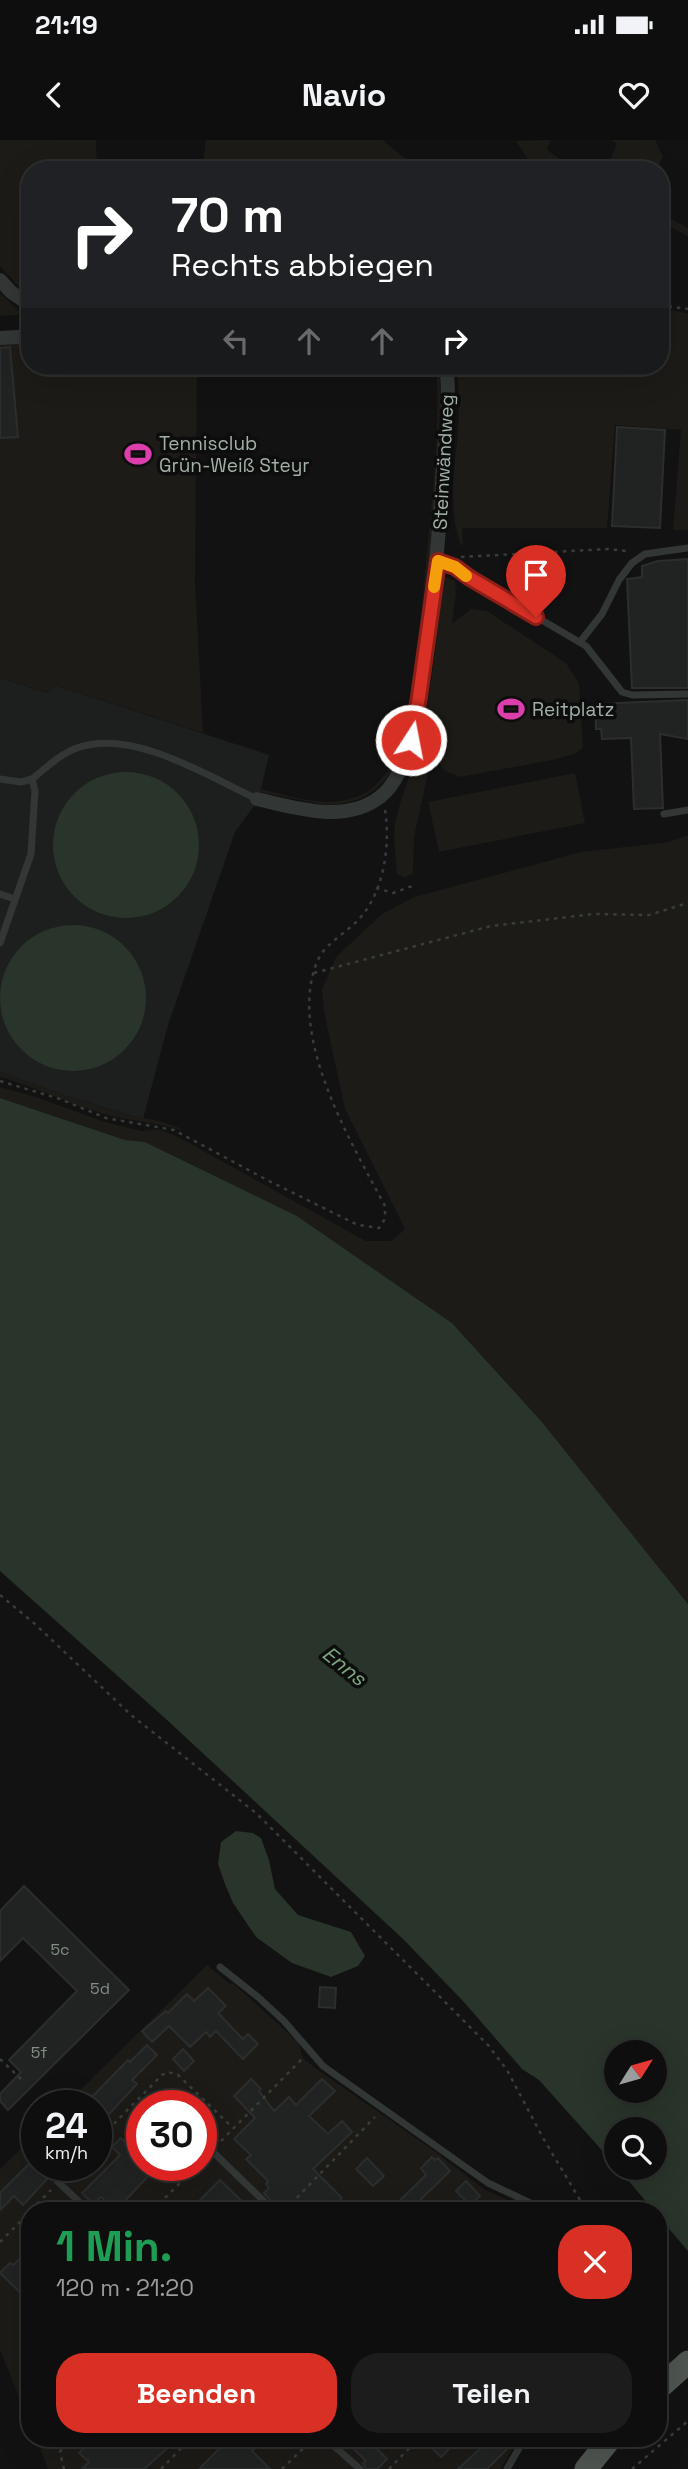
<!DOCTYPE html>
<html lang="de">
<head>
<meta charset="utf-8">
<style>
  :root { --surface:#0d0e0d; --page:#1b1c1b; --text:#f1f3f6; --muted:#9a9c9d; --line:#2d2e2e; --accent:#d93025 }
  body { margin:0; font-family:"Space Grotesk",sans-serif; background:var(--page); color:var(--text); height:100vh; display:flex; flex-direction:column; font-size:26px; white-space:nowrap }
  * { box-sizing:border-box; margin:0 }
  p { font-size:23px; color:var(--muted) }
  .icon { flex:none; width:38px; height:38px; fill:none; stroke:currentColor; stroke-width:2; stroke-linecap:round; stroke-linejoin:round }
  .map { position:relative; flex:1; overflow:hidden }
  .side { position:absolute; left:21px; top:2062px; width:646px; height:245px; display:flex; flex-direction:column; background:var(--surface); border-radius:28px; box-shadow:0 7px 28px #0002,0 0 0 2px var(--line) }
  .side>* { flex:none }
  .hud { position:absolute; left:21px; top:21px; width:648px; height:214px; border-radius:28px; box-shadow:0 7px 28px #0002,0 0 0 2px var(--line); background:#202124; color:#fff; overflow:hidden }
  .needle { width:46px; rotate:53deg }
  .tools { position:absolute; left:604px; top:1900px; display:grid; gap:14px }
  .tools a { display:grid; place-items:center; width:63px; height:63px; border-radius:50%; background:var(--surface); box-shadow:0 7px 28px #0002,0 0 0 2px var(--line); font-size:35px }
  .speed { position:absolute; left:21px; top:1950px; display:flex; gap:14px; font-size:35px; font-weight:700; text-align:center }
  .speed>* { display:grid; place-content:center; width:91px; height:91px; border-radius:50%; background:var(--surface); box-shadow:0 7px 28px #0002,0 0 0 2px var(--line); line-height:1 }
  .speed small { font-size:18px; font-weight:400 }
  .speed .limit { border:10px solid #d22; background:#fff; color:#111 }
  .pin { position:absolute; display:grid; place-items:center; width:60px; height:60px; color:#fff; margin:-72px -30px; border-radius:50% 50% 50% 0; rotate:-45deg; box-shadow:0 0 7px #0007 }
  .pin .icon { rotate:45deg }
  .me { position:absolute; width:77px; margin:-38px; rotate:11deg; stroke-linejoin:round; filter:drop-shadow(0 0 5px #0008) }
  .turn { display:flex; align-items:center; gap:24px; height:147px; padding:0 35px; font-size:32px }
  .turn .icon { width:91px; height:91px; stroke-width:2.5 }
  .turn b { display:block; font-size:49px; line-height:60px }
  .lanes { display:flex; align-items:center; height:66px; padding:0 35px; background:#0003; justify-content:center; gap:35px; direction:ltr }
  .lanes .off { opacity:.35 }
  .round { display:grid; place-items:center; flex:none; width:74px; height:74px; border-radius:28px; background:var(--page) }
  .headline { display:flex; align-items:center; justify-content:space-between; height:119px; padding:0 35px }
  h1 { font-size:42px; font-weight:800; line-height:52px; color:#1e9e55 }
  .button { display:flex; gap:14px; margin-top:auto; padding:14px 35px }
  .button a { flex:1; height:80px; border-radius:28px; background:var(--accent); color:#fff; font-size:28px; font-weight:800; line-height:80px; text-align:center }
  .button a+a { background:var(--page); color:var(--text) }
  .status { display:flex; justify-content:space-between; align-items:center; height:49px; padding:0 35px; background:var(--surface); direction:ltr }
  .status svg { height:19px; fill:currentColor }
  header { display:flex; justify-content:space-between; align-items:center; height:91px; padding:0 35px; background:var(--surface); font-size:32px; font-weight:800 }
  .map>svg:first-child { display:block }
  .built { fill:#1d1f1e }
  .green { fill:#1c1b17; fill-rule:evenodd }
  .water { fill:#29342a; fill-rule:evenodd }
  .building { fill:#212322; stroke:#2b2e2d; stroke-width:2 }
  .lines { fill:none; stroke-linecap:round; stroke-linejoin:round }
  .path { stroke:#383d3a; stroke-width:2.5; stroke-dasharray:3.5 5; stroke-linecap:butt }
  .service { stroke:#323634; stroke-width:7 }
  .minor { stroke:#323634; stroke-width:14 }
  .primary { stroke:#4e5551; stroke-width:23 }
  .primary-bridge { stroke:#4e5551; stroke-width:23 }
  .route-casing { stroke:#8d1f18; stroke-width:18 }
  .route { stroke:#d93025; stroke-width:12 }
  .slow { stroke:#f59e0b; stroke-width:12 }
  .labels { text-anchor:middle; stroke-width:7; stroke-linejoin:round; paint-order:stroke }
  .number-label { font-size:16px; fill:#828e86 }
  .poi-label { font-size:19px; fill:#a3b1a8; stroke:#0c0d0c; text-anchor:start }
  .street-label { font-size:19px; fill:#a3b1a8; stroke:#0c0d0c }
  .water-label { font-size:21px; font-style:italic; fill:#7ea982; stroke:#0c0d0c }
</style>
</head>
<body>
<div class="status"><b>21:19</b><svg viewBox="0 0 49 12"><path d="M0 12V9h3v3zM5 12V6h3v6zM10 12V3h3v9zM15 12V0h3v12zM26 1h20v11H26zM47 4h2v5h-2z"/></svg></div>
<header><svg class="icon" aria-label="back" viewBox="0 0 24 24"><path d="M15 5l-7 7 7 7"/></svg>Navio<svg class="icon" aria-label="heart" viewBox="0 0 24 24"><path d="M12 20l-8-8c-3-5 5-10 8-4 3-6 11-1 8 4z"/></svg></header>
<div class="map">
<svg width="688" height="2329" viewBox="0 0 688 2329">
  <rect width="100%" height="100%" fill="#111211"/>
  <path class="built" d="M0 538 48 553 55 545 269 615 261 649 254 666 235 692 168 885 143 979 67 956 0 932Z"/>
  <g class="green">
    <path d="M0 0H96L97 30H30V155L19 147 0 126Z"/>
    <path d="M206 0H382L418 28 202 30Z"/>
    <path d="M550 0 547 10 575 30H535L516 1Z"/>
    <path d="M612 0H655L663 17 656 30H606L617 4Z"/>
    <path d="M660 73 688 88V96L660 82Z"/>
    <path d="M0 153 20 172 17 175 0 176Z"/>
    <path d="M660 169 688 173V390H673L681 290 615 285 607 388H462L463 405H461C445 363 458 314 459 270 459 255 458 240 457 226H660Z"/>
    <path d="M0 203C11 203 21 201 30 210V226H38L41 231C54 220 173 226 197 226L195 440 203 593 55 545 49 553 0 538Z"/>
    <path d="M436 226H439C442 254 440 283 438 311 435 370 429 429 422 487 416 530 413 603 387 637 371 658 346 667 320 664L260 652 261 649C294 657 332 671 365 653 380 644 391 628 397 612 416 562 420 487 425 433 431 365 441 294 436 226Z"/>
    <path d="M443 436 455 441 456 454 452 484 471 469 487 471 566 523 579 543 583 607 575 614 552 620 460 637 445 631 432 615 414 697 413 733 405 738 397 734C396 717 392 696 396 679 403 648 418 618 424 586 433 537 438 486 443 436Z"/>
    <path d="M575 633 585 683 439 712 428 662Z"/>
    <path d="M688 695V1464L542 1282 452 1183 297 1076 145 1002 125 1000 0 958V947L36 957 105 982 142 991 158 989 180 998 366 1101H391L405 1089 345 969 324 872 322 849 336 817 382 774 414 757 581 712 669 702Z"/>
    <path d="M0 932C41 947 82 961 123 973 144 979 166 980 185 991 158 983 131 981 104 974 69 964 36 947 0 937Z"/>
    <path d="M207 1825 230 1844 233 1843 299 1903 303 1918 318 1930 436 2012 485 2050 530 2070H30V2284L0 2210V2029L37 1993V2025H96V1965H65ZM142 1965H201V2025H142Z"/>
    <path d="M36 2298H519L501 2329H48Z"/>
  </g>
  <g class="water">
    <circle cx="126" cy="705" r="73"/>
    <circle cx="73" cy="858" r="73"/>
    <path d="M0 958 125 1000 145 1002 297 1076 452 1183 542 1282 688 1464V2111L658 2076V2070H653L618 2028H654V1990H616V2026L539 1940 522 1929 463 1861 403 1799 167 1580 0 1431ZM616 1913H654V1951H616Z"/>
    <path d="M236 1691 253 1693 261 1698 269 1720 275 1749 298 1775 351 1792 365 1816 358 1826 331 1837 292 1823 256 1797 233 1763 225 1744 218 1724 221 1702Z"/>
  </g>
  <g class="building">
    <path d="M10 207 18 297 0 298V208Z"/>
    <path d="M617 287 665 290 660 388 612 386Z"/>
    <path d="M688 419V548H632L627 439 642 437V426L658 421Z"/>
    <path d="M688 560V599L660 594 663 668 634 669 631 598 602 599 601 589H596L595 564Z"/>
    <path d="M24 1746 129 1850 8 1970 0 1961V1954L21 1932 9 1920 77 1851 23 1798 0 1821V1771Z"/>
    <path d="M320 1847 336 1848 335 1868 319 1867Z"/>
    <path d="M208 1848 226 1866 218 1873 243 1899 248 1894 258 1904 243 1919 216 1891 210 1897 206 1892 190 1907 169 1886 152 1902 142 1891 166 1871 168 1873 187 1854 194 1861Z"/>
    <path d="M147 1905 157 1915 132 1940 137 1944 96 1988V1965H84L128 1920 130 1922Z"/>
    <path d="M183 1909 194 1921 184 1931 173 1919Z"/>
    <path d="M251 1939 261 1949 259 1951 274 1971 289 1957 296 1965 322 1939 335 1951 309 1976 328 1994 342 1981 352 1992 313 2029 342 2058 329 2070H279L264 2053 269 2048 266 2044 268 2041 246 2019 251 2015 234 1999 255 1978 234 1956Z"/>
    <path d="M142 1983V2025H159L116 2070 101 2057 93 2064 82 2053 120 2015 112 2007 121 1998 124 2001Z"/>
    <path d="M37 2016V2025H60L23 2065 14 2056 0 2070V2053Z"/>
    <path d="M432 2017 435 2020 438 2018 450 2031 410 2070H390L426 2035 421 2028Z"/>
    <path d="M367 2018 384 2036 373 2046 356 2029Z"/>
    <path d="M220 2040 249 2068 255 2061 264 2070H190Z"/>
    <path d="M466 2041 480 2056 470 2065 456 2051Z"/>
    <path d="M30 2109V2162L0 2133 10 2123 13 2125Z"/>
    <path d="M105 2298H179L144 2329H82L89 2322 79 2313 91 2301 96 2306Z"/>
    <path d="M230 2298H266L252 2311 270 2329H199Z"/>
    <path d="M343 2298H366L387 2319 377 2329H366L363 2323 366 2321Z"/>
    <path d="M438 2298H442L451 2307 441 2317 430 2306Z"/>
    <path d="M492 2298H496L507 2309 487 2329H458Z"/>
  </g>
  <g class="lines">
    <g class="path">
      <path d="M660 165 688 169"/>
      <path d="M461 417 608 409 626 411"/>
      <path d="M376 748 393 753 415 745"/>
      <path d="M314 833 491 786 594 774 649 775 688 763"/>
      <path d="M0 941 60 959 106 978 174 990 269 1041 358 1085 379 1088 385 1079V1066C351 1002 287 896 317 822 324 805 341 796 354 784 383 758 391 708 385 670"/>
      <path d="M0 1455 35 1484 131 1575 256 1673 488 1905 507 1930 543 1998 586 2070"/>
      <path d="M0 1919 22 1940"/>
      <path d="M221 2001 302 1919"/>
      <path d="M96 2002 162 1935 168 1932 178 1935 233 1988"/>
      <path d="M67 2033 75 2025"/>
      <path d="M31 2070 51 2050"/>
      <path d="M153 2070 198 2025"/>
      <path d="M285 2070 375 1977"/>
      <path d="M0 2102 30 2072"/>
      <path d="M64 2329 60 2312 69 2298"/>
      <path d="M161 2329 191 2298"/>
      <path d="M282 2329 314 2298"/>
      <path d="M389 2329 419 2298"/>
      <path d="M632 2329 688 2281"/>
    </g>
    <g class="service">
      <path d="M438 420 455 427 470 438 586 506 622 552 632 555 688 554"/>
      <path d="M580 502 602 474 619 440 632 423 645 414 688 408"/>
      <path d="M0 639 21 642 32 639"/>
      <path d="M664 674 688 670"/>
      <path d="M0 754 15 759"/>
      <path d="M0 803 31 714 35 651 32 639C46 628 60 614 77 608 132 588 208 636 257 659"/>
      <path d="M220 1827 258 1857 284 1881 323 1926 488 2043 545 2070"/>
      <path d="M212 2011 273 2070"/>
      <path d="M58 2042 88 2070"/>
      <path d="M325 2298 360 2329"/>
      <path d="M507 2329 525 2298"/>
    </g>
    <g class="minor">
      <path d="M0 140 11 152 30 165"/>
      <path d="M0 198 18 197 30 199"/>
      <path d="M257 659C296 668 345 684 380 657 397 644 404 621 410 601 419 573 421 542 425 512 434 450 440 389 443 327 445 294 451 258 446 226"/>
    </g>
    <path class="primary" d="M586 2329 611 2298"/>
    <path class="primary-bridge" d="M658 2249 688 2222"/>
  </g>
  <g class="lines">
    <defs>
      <path id="route" d="M411 600 419 557 438 421 455 427 470 438 536 477"/>
    </defs>
    <use href="#route" class="route-casing"/>
    <use href="#route" class="route"/>
    <path class="slow" d="M434 447 438 421 455 427 466 436"/>
  </g>
  <defs>
    <symbol id="stadium-bare" viewBox="-9 -9 18 18"><path d="M0-5a6.5 5 0 1 0 0 10a6.5 5 0 1 0 0-10ZM-3.5-1.8h7v3.6h-7Z" fill="#dc3eab" stroke="#0c0d0c" stroke-width="2.5" paint-order="stroke"/></symbol>
  </defs>
  <g fill-rule="evenodd">
    <use href="#stadium-bare" x="119" y="295" width="38" height="38"/>
    <use href="#stadium-bare" x="492" y="550" width="38" height="38"/>
  </g>
  <g class="labels">
    <g class="number-label">
      <text x="60" y="1815">5c</text>
      <text x="100" y="1854">5d</text>
      <text x="39" y="1918">5f</text>
    </g>
    <g class="poi-label">
      <text x="159" y="310">Tennisclub<tspan x="159" dy="22">Grün-Weiß Steyr</tspan></text>
      <text x="532" y="576">Reitplatz</text>
    </g>
    <g class="street-label">
      <text transform="translate(443 322) rotate(-87)" y="7">Steinwändweg</text>
    </g>
    <g class="water-label">
      <text transform="translate(344 1526) rotate(39)" y="7">Enns</text>
    </g>
  </g>
</svg>
<div class="tools">
<a><svg class="needle" viewBox="-14 -14 28 28"><path d="M0-13l5 13h-10z" fill="#e53935"/><path d="M0 13l5-13h-10z" fill="#9a9c9d"/></svg></a>
<a><svg class="icon" aria-label="search" viewBox="0 0 24 24"><circle cx="10" cy="10" r="6"/><path d="M15 15l6 6"/></svg></a>
</div>
<div class="speed"><div>24<small>km/h</small></div><div class="limit">30</div></div>
<div class="pin" style="left:536px;top:477px;background:#d93025"><svg class="icon" aria-label="arrive" viewBox="0 0 24 24"><path d="M6 21V4h12l-3 4 3 4H6"/></svg></div>
<svg class="me" style="left:411px;top:600px" viewBox="-20 -20 40 40"><circle r="17" fill="#d93025" stroke="#fff" stroke-width="3"/><path d="M0-11L8 9 0 5-8 9z" fill="#fff"/></svg>
<div class="hud">
<div class="turn"><svg class="icon" aria-label="right" viewBox="0 0 24 24"><path d="M7 20v-9h11M14 6l5 5-5 5"/></svg><div><b>70 m</b>Rechts abbiegen</div></div>
<div class="lanes"><svg class="icon off" aria-label="left" viewBox="0 0 24 24"><path d="M17 20v-9H6M10 6l-5 5 5 5"/></svg><svg class="icon off" aria-label="ahead" viewBox="0 0 24 24"><path d="M12 20V5M6 11l6-6 6 6"/></svg><svg class="icon off" aria-label="ahead" viewBox="0 0 24 24"><path d="M12 20V5M6 11l6-6 6 6"/></svg><svg class="icon" aria-label="right" viewBox="0 0 24 24"><path d="M7 20v-9h11M14 6l5 5-5 5"/></svg></div>
</div>
<section class="side">
<div class="headline"><div><h1>1 Min.</h1><p>120 m · 21:20</p></div><a class="round" style="background:#d93025;color:#fff"><svg class="icon" aria-label="close" viewBox="0 0 24 24"><path d="M6 6l12 12M18 6L6 18"/></svg></a></div>
<div class="button"><a>Beenden</a><a>Teilen</a></div>
</section>
</div>
</body>
</html>
